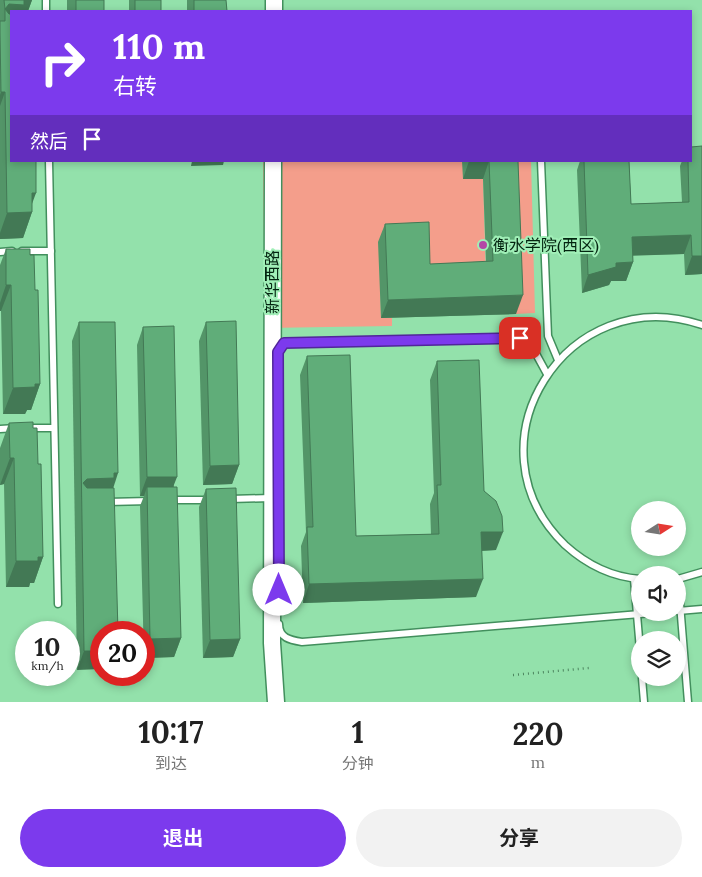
<!DOCTYPE html>
<html lang="zh">
<head>
<meta charset="utf-8">
<style>
  :root { --surface:#fff; --page:#f2f2f2; --text:#222; --muted:#767676; --accent:#7c3aed }
  body { margin:0; font-family:Lora,"Noto Sans SC",serif; background:var(--page); color:var(--text); height:100vh; display:flex; flex-direction:column; font-size:19px; white-space:nowrap }
  * { box-sizing:border-box; margin:0 }
  p { font-size:16px; color:var(--muted) }
  .icon { flex:none; width:28px; height:28px; fill:none; stroke:currentColor; stroke-width:2; stroke-linecap:round; stroke-linejoin:round }
  .map { position:relative; height:702px; overflow:hidden }
  .side { display:flex; flex-direction:column; background:var(--surface); flex:1 }
  .side>* { flex:none }
  .top-card { position:absolute; left:10px; top:10px; width:682px; height:152px; border-radius:0px; box-shadow:0 2px 8px #0003; background:#7c3aed; color:#fff; overflow:hidden }
  .needle { width:32px; rotate:78deg }
  .fabs { position:absolute; left:631px; top:501px; display:grid; gap:10px }
  .fabs a { display:grid; place-items:center; width:55px; height:55px; border-radius:50%; background:var(--surface); box-shadow:0 2px 8px #0003; font-size:25px }
  .speed { position:absolute; left:15px; top:621px; display:flex; gap:10px; font-size:25px; font-weight:700; text-align:center }
  .speed>* { display:grid; place-content:center; width:65px; height:65px; border-radius:50%; background:var(--surface); box-shadow:0 2px 8px #0003; line-height:1 }
  .speed small { font-size:12px; font-weight:400 }
  .speed .limit { border:8px solid #d22; background:#fff; color:#111 }
  .pin { position:absolute; display:grid; place-items:center; width:42px; height:42px; color:#fff; margin:-21px; border-radius:10px; box-shadow:0 2px 8px #0006 }
  .me { position:absolute; width:55px; margin:-28px; rotate:0deg; stroke-linejoin:round; filter:drop-shadow(0 0 4px #0008) }
  .turn { display:flex; align-items:center; gap:18px; height:105px; padding:0 20px; font-size:22px }
  .turn .icon { width:65px; height:65px; stroke-width:2.5 }
  .turn b { display:block; font-size:35px; line-height:42px }
  .then { display:flex; align-items:center; height:48px; padding:0 20px; background:#0003; gap:10px; font-size:19px }
  .eta { display:flex; justify-content:space-evenly; align-items:center; height:85px; text-align:center }
  .eta b { font-size:30px; font-weight:700; line-height:35px }
  .action { display:flex; gap:10px; margin-top:auto; padding:10px 20px }
  .action a { flex:1; height:58px; border-radius:30px; background:var(--accent); color:#fff; font-size:20px; font-weight:700; line-height:58px; text-align:center }
  .action a+a { background:var(--page); color:var(--text) }
  .map>svg:first-child { display:block }
  .green { fill:#f49e8b }
  .lines { fill:none; stroke-linecap:round; stroke-linejoin:round }
  .service-casing { stroke:#428f5d; stroke-width:9 }
  .tertiary-casing { stroke:#428f5d; stroke-width:19 }
  .path { stroke:#4d855f; stroke-width:2.5; stroke-dasharray:1 4; stroke-linecap:butt }
  .service { stroke:#fff; stroke-width:6 }
  .tertiary { stroke:#fff; stroke-width:16 }
  .wall { fill:#539568 }
  .shaded-wall { fill:#437955 }
  .building { fill:#60ad79; stroke:#437955 }
  .route-casing { stroke:#51269a; stroke-width:12 }
  .route { stroke:#7c3aed; stroke-width:9 }
  .poi-dot { fill:#b447a6; stroke:#a0efb7; stroke-width:2 }
  .labels { text-anchor:middle; stroke-width:4; stroke-linejoin:round; paint-order:stroke }
  .poi-label { font-size:16px; fill:#032410; stroke:#a0efb7; text-anchor:start }
  .street-label { font-size:16px; fill:#032410; stroke:#a0efb7 }
</style>
</head>
<body>
<div class="map">
<svg width="702" height="702" viewBox="0 0 702 702">
  <rect width="100%" height="100%" fill="#93e1ab"/>
  <g class="green">
    <path d="M263 161H462L483 177 486 280 424 282 379 242 381 318H392V326L265 328Z"/>
    <path d="M511 161H531L535 313 516 314Z"/>
  </g>
  <g class="lines">
    <defs>
      <g id="service">
        <path d="M46 0V11"/>
        <path d="M49 161 58 604"/>
        <path d="M541 161 548 336 558 360"/>
        <path d="M22 251H51"/>
        <path d="M0 252 12 251"/>
        <path d="M278 354 284 343 520 339 529 341 547 374"/>
        <path d="M26 428H54"/>
        <path d="M0 429 16 428"/>
        <path d="M230 499 271 498"/>
        <path d="M170 500H210"/>
        <path d="M107 502 150 501"/>
        <path d="M634 579 640 650"/>
        <path d="M640 579C612 577 586 564 565 545 462 445 567 279 702 325"/>
        <path d="M678 579 688 702"/>
        <path d="M678 579 702 572"/>
        <path d="M678 611 702 609"/>
        <path d="M279 624C279 638 290 640 302 642L664 612"/>
        <path d="M642 678 644 702"/>
      </g>
      <g id="tertiary">
        <path d="M274 11V0"/>
        <path d="M273 161 272 643 276 702"/>
      </g>
    </defs>
    <use href="#service" class="service-casing"/>
    <use href="#tertiary" class="tertiary-casing"/>
    <path class="path" d="M513 675 589 668"/>
    <use href="#service" class="service"/>
    <use href="#tertiary" class="tertiary"/>
  </g>
  <g class="wall">
    <path d="M0 0H32L28 11H11L32 205V212L23 238 0 239Z"/>
    <rect x="67" y="0" width="37" height="11"/>
    <rect x="129" y="0" width="32" height="11"/>
    <path d="M187 0H226L227 11H187Z"/>
    <path d="M702 146V274L685 275 684 254 633 255V262L626 281H611L609 285 582 293 577 170 580 161H629L631 204 682 202 680 166 682 161H691Z"/>
    <path d="M462 161H518L516 314 381 318 378 242 385 224 430 264 486 262 483 179H463Z"/>
    <path d="M6 249 30 255 35 290 40 384 31 410H27L25 414H3L1 311H0V265Z"/>
    <path d="M79 322 113 488 118 632 77 670 72 341Z"/>
    <path d="M206 322 239 465 232 484 203 485 199 341Z"/>
    <path d="M143 327 174 487 181 638 174 657 144 658 140 506 144 496H140L137 345Z"/>
    <path d="M307 356 356 536 431 534 430 504 434 493 430 380 437 361 484 491 496 550 482 551 476 597 303 603 301 546 306 532 300 375Z"/>
    <path d="M9 423 33 428 38 464 43 557 34 583H30L29 587H6L4 484 0 485V448Z"/>
    <path d="M206 489 240 639 233 657 203 658 199 507Z"/>
  </g>
  <g class="shaded-wall">
    <path d="M24 0H32L28 11H11V31L5 21V9L9 4Z"/>
    <path d="M1 92H5L0 106V95Z"/>
    <path d="M192 161H224L223 165 191 166Z"/>
    <path d="M469 161H489L483 179H463Z"/>
    <path d="M32 193H36L29 212H32L23 238 0 239V233L7 213Z"/>
    <path d="M691 235 684 254 625 256 632 237Z"/>
    <path d="M692 256H702V274L685 275Z"/>
    <path d="M633 262 626 281H611L609 285 582 293 588 275 616 263Z"/>
    <path d="M6 285H11L1 311H0V303Z"/>
    <path d="M523 295 516 314 381 318 388 300Z"/>
    <path d="M35 384H40L31 410H27L25 414H3L13 388Z"/>
    <path d="M10 458H14L4 484 0 485Z"/>
    <path d="M239 465 232 484 203 485 210 466Z"/>
    <path d="M114 473H118L112 492 81 497 83 483 87 479Z"/>
    <path d="M147 477H177L170 495 147 487 144 496H140Z"/>
    <path d="M481 532H503L496 550 475 551Z"/>
    <path d="M38 557H43L34 583H30L29 587H6L16 561Z"/>
    <path d="M483 579 476 597 303 603 309 584Z"/>
    <path d="M181 638 174 657 144 658 150 639Z"/>
    <path d="M240 639 233 657 203 658 210 640Z"/>
    <path d="M84 651H101V669L77 670Z"/>
  </g>
  <g class="building">
    <path d="M4 0H24V5L9 4 5 9Z"/>
    <rect x="76" y="0" width="28" height="11"/>
    <rect x="135" y="0" width="26" height="11"/>
    <path d="M194 0H226L227 11H194Z"/>
    <path d="M5 9 9 14H11V161H36V193H32V212L7 213 5 92H1L0 33V21H5Z"/>
    <path d="M702 146V256H692L691 235 632 237 633 262 616 263V267L588 275 584 161H629L631 204 689 202 688 161H691V147Z"/>
    <path d="M489 161H518L523 295 388 300 385 224 429 222 430 264 493 261Z"/>
    <path d="M6 249H30V255H34L35 290H38L40 384H35V387L13 388 11 285H6Z"/>
    <path d="M236 321 239 465 210 466 206 322Z"/>
    <path d="M79 322H115L118 473H114V478L87 479 83 483 87 488H114L118 632H101V651H84Z"/>
    <path d="M174 326 177 477H147L143 327Z"/>
    <path d="M350 355 356 536 439 534 437 485H441L437 361 479 360 484 491 496 501 502 516 503 532H481L483 579 309 584 307 527H313L307 356Z"/>
    <path d="M33 422V428H37L38 464H41L43 557H38V561H16L14 458H10L9 423Z"/>
    <path d="M147 487H177L181 638 150 639Z"/>
    <path d="M236 488 240 639 210 640 206 489Z"/>
  </g>
  <g class="lines">
    <defs>
      <path id="route" d="M279 590 278 352 284 343 520 338"/>
    </defs>
    <use href="#route" class="route-casing"/>
    <use href="#route" class="route"/>
  </g>
  <circle class="poi-dot" cx="483" cy="245" r="5"/>
  <g class="labels">
    <g class="poi-label">
      <text x="493" y="251">衡水学院(西区)</text>
    </g>
    <g class="street-label">
      <text transform="translate(272 282) rotate(-90)" y="6">新华西路</text>
    </g>
  </g>
</svg>
<div class="fabs">
<a><svg class="needle" viewBox="-14 -14 28 28"><path d="M0-13l5 13h-10z" fill="#e53935"/><path d="M0 13l5-13h-10z" fill="#767676"/></svg></a>
<a><svg class="icon" aria-label="sound" viewBox="0 0 24 24"><path d="M4 9h4l5-4v14l-5-4H4zM17 9q2 3 0 6"/></svg></a>
<a><svg class="icon" aria-label="layers" viewBox="0 0 24 24"><path d="M12 4l9 5-9 5-9-5zM3 14l9 5 9-5"/></svg></a>
</div>
<div class="speed"><div>10<small>km/h</small></div><div class="limit">20</div></div>
<div class="pin" style="left:520px;top:338px;background:#d93025"><svg class="icon" aria-label="arrive" viewBox="0 0 24 24"><path d="M6 21V4h12l-3 4 3 4H6"/></svg></div>
<svg class="me" style="left:279px;top:590px" viewBox="-20 -20 40 40"><circle r="19" fill="#fff"/><path d="M0-13L10 11 0 6-10 11z" fill="#7c3aed"/></svg>
<div class="top-card">
<div class="turn"><svg class="icon" aria-label="right" viewBox="0 0 24 24"><path d="M7 20v-9h11M14 6l5 5-5 5"/></svg><div><b>110 m</b>右转</div></div>
<div class="then">然后<svg class="icon" aria-label="arrive" viewBox="0 0 24 24"><path d="M6 21V4h12l-3 4 3 4H6"/></svg></div>
</div>
</div>
<section class="side">
<div class="eta">
<div><b>10:17</b><p>到达</p></div>
<div><b>1</b><p>分钟</p></div>
<div><b>220</b><p>m</p></div>
</div>
<div class="action"><a>退出</a><a>分享</a></div>
</section>
</body>
</html>
